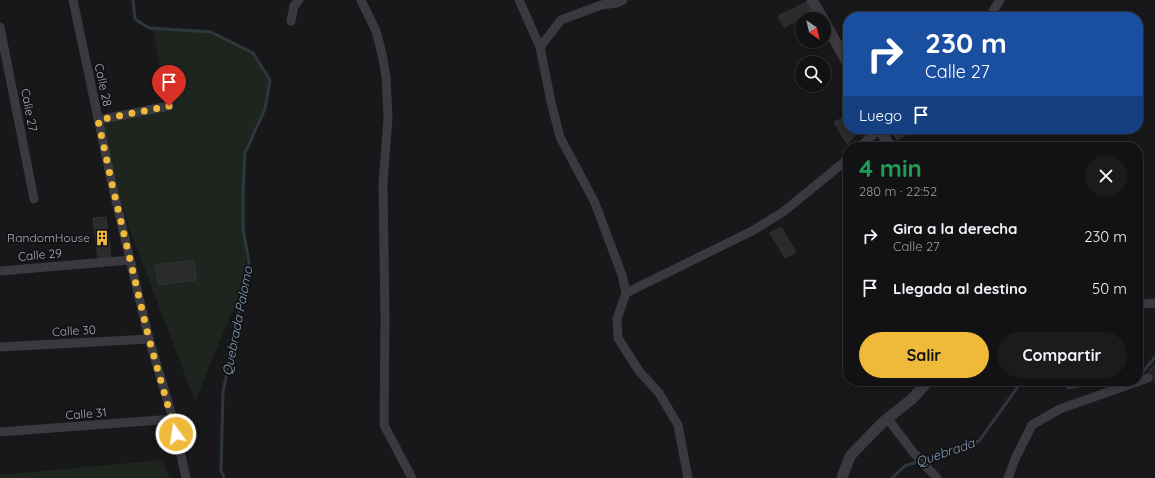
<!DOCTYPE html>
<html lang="es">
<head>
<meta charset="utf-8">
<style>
  :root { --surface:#121214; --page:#1b1b1d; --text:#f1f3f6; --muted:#9c9ea0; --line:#313234; --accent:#efba3a }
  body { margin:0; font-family:Quicksand,sans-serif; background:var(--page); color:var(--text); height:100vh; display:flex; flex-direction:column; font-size:15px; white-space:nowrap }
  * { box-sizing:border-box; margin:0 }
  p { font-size:13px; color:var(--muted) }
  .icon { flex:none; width:22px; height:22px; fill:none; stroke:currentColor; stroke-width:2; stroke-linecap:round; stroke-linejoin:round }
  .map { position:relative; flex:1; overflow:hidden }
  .panel { position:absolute; left:843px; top:142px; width:300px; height:244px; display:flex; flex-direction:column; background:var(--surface); border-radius:16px; box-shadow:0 2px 6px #0003,0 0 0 1px var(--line) }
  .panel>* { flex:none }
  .banner { position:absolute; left:843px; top:12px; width:300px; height:122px; border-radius:16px; box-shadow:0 2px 6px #0003,0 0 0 1px var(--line); background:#1a4fa0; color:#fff; overflow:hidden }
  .needle { width:26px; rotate:146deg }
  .buttons { position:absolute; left:795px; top:12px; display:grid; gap:8px }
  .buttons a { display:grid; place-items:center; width:36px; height:36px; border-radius:50%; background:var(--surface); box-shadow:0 2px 6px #0003,0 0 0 1px var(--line); font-size:20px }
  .pin { position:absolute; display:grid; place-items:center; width:34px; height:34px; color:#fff; margin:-41px -17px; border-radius:50% 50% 50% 0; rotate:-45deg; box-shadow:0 0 4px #0007 }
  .pin .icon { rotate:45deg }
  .me { position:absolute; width:44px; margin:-22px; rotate:346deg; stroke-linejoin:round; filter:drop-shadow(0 0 3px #0008) }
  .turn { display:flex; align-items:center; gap:14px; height:84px; padding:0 16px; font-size:18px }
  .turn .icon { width:52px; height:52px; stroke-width:2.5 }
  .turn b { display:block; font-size:28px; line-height:34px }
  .then { display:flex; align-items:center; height:38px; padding:0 16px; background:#0003; gap:8px; font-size:15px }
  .round { display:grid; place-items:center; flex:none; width:42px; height:42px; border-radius:21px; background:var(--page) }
  .headline { display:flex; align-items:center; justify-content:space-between; height:68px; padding:0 16px }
  h1 { font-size:24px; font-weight:800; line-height:30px; color:#1e9e55 }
  .button { display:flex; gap:8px; margin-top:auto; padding:8px 16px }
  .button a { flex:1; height:46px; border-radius:24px; background:var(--accent); color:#111; font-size:16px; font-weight:800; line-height:46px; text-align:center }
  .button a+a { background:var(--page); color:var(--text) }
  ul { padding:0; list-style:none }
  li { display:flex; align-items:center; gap:12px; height:52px; padding:0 16px }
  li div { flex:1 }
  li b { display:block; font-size:15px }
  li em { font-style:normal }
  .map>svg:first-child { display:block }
  .built { fill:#242427 }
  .green { fill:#1e251f }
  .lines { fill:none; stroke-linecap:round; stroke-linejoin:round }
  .stream { stroke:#2e363e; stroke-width:3 }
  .building { fill:#2b2b2e; stroke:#323236 }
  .minor { stroke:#39393f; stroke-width:9 }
  .tertiary { stroke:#39393f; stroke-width:11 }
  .route { stroke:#efba3a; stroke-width:7; stroke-dasharray:0 12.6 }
  .labels { text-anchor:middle; stroke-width:4; stroke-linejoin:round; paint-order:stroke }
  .street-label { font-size:12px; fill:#aaaeb9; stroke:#131315 }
  .poi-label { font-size:12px; fill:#aaaeb9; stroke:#131315; text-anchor:end }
  .water-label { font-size:13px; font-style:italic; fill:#829ab3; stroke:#131315 }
</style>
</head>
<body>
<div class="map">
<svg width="1155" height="478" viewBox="0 0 1155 478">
  <rect width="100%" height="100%" fill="#18181a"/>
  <path class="built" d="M1155 362V383L1147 372Z"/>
  <g class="green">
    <path d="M152 28 211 32 253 53 270 80 265 109 245 153 246 278 195 401 131 233 98 120 169 106Z"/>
    <path d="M162 460 170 478H0V475Z"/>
  </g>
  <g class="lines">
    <g class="stream">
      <path d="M133 0 135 19 149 28 211 32 253 53 270 80 265 109 245 153 243 191V229L249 262 223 392 221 471 224 478"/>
      <path d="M1138 374 1142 373 1155 357"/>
      <path d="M1059 381 1069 388 1102 381"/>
      <path d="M892 478 905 466 979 441 1022 381"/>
    </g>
  </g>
  <g class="building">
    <path d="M807 2 813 13 784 27 778 16Z"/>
    <path d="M848 116V129H861L847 144 834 122Z"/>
    <path d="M891 129H913L914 130 897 140Z"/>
    <path d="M106 217 111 257 98 259 93 218Z"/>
    <path d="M781 227 796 252 785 258 770 233Z"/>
    <path d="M194 260 196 280 158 285 155 265Z"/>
  </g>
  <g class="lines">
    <g class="minor">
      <path d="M73 0 112 184 149 339 173 419 186 478"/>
      <path d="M361 0 376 31 382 54 386 77 388 118 383 183 385 319 384 425 412 478"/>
      <path d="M519 0 540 47 551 102 560 137 595 203 622 275 626 293 617 319 618 338 639 371 659 393 678 425 688 478"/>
      <path d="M989 17 1000 0"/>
      <path d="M291 21 294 6 299 0"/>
      <path d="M0 27 34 199"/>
      <path d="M540 47 561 20 601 5 617 3 623 0"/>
      <path d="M98 120 169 106"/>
      <path d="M860 147 879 129"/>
      <path d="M0 271 130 260"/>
      <path d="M626 293 752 231 783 212 848 159"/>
      <path d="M1138 304 1155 303"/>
      <path d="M0 347 149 339"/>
      <path d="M887 418 913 452 937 478"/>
      <path d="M0 432 173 419"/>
      <path d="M1008 478 1015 459 1032 425 1060 409 1148 378"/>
    </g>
    <g class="tertiary">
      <path d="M812 0 823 19"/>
      <path d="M824 21 848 64"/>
      <path d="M880 129 890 147"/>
      <path d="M842 478 850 456 883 422 912 399 928 381"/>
    </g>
  </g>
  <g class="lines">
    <path class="route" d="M169 106 98 120 112 184 149 339 176 434"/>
  </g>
  <defs>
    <symbol id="building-bare" viewBox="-9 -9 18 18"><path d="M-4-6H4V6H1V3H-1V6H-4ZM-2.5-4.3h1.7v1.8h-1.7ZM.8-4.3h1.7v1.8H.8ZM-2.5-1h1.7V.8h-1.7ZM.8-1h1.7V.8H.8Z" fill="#efba3a" stroke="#131315" stroke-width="2.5" paint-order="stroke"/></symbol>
  </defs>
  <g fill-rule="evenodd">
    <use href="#building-bare" x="91" y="227" width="22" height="22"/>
  </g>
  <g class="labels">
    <g class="street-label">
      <text transform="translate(103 85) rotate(78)" y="4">Calle 28</text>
      <text transform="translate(29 110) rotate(79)" y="4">Calle 27</text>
      <text transform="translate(40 255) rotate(-5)" y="4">Calle 29</text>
      <text transform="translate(74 331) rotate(-3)" y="4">Calle 30</text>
      <text transform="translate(86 414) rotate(-4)" y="4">Calle 31</text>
    </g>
    <g class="poi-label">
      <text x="90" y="242">RandomHouse</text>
    </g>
    <g class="water-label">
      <text transform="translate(237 321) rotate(-79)" y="5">Quebrada Palomo</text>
      <text transform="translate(945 452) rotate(-19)" y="5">Quebrada</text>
    </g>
  </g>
</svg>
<div class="buttons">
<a><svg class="needle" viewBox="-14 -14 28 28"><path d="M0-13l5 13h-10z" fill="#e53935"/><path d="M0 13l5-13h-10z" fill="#9c9ea0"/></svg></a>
<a><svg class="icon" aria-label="search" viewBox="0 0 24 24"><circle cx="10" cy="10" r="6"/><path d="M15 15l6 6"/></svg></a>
</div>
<div class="pin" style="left:169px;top:106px;background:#d93025"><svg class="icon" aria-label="arrive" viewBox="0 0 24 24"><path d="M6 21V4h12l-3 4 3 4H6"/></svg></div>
<svg class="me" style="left:176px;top:434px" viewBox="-20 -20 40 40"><circle r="17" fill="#efba3a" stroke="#fff" stroke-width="3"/><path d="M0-11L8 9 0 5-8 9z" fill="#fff"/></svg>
<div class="banner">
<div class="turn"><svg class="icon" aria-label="right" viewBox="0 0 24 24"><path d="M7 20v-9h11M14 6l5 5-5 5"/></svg><div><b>230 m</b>Calle 27</div></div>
<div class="then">Luego<svg class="icon" aria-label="arrive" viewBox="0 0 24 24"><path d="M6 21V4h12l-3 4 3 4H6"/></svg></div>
</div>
<section class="panel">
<div class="headline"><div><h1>4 min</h1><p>280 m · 22:52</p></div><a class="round"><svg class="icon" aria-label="close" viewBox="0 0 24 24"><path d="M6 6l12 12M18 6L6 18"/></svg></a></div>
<ul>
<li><svg class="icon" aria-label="right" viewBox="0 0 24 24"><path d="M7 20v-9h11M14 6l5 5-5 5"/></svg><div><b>Gira a la derecha</b><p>Calle 27</p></div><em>230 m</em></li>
<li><svg class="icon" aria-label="arrive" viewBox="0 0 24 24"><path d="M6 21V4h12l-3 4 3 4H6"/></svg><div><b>Llegada al destino</b></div><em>50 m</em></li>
</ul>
<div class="button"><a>Salir</a><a>Compartir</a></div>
</section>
</div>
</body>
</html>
